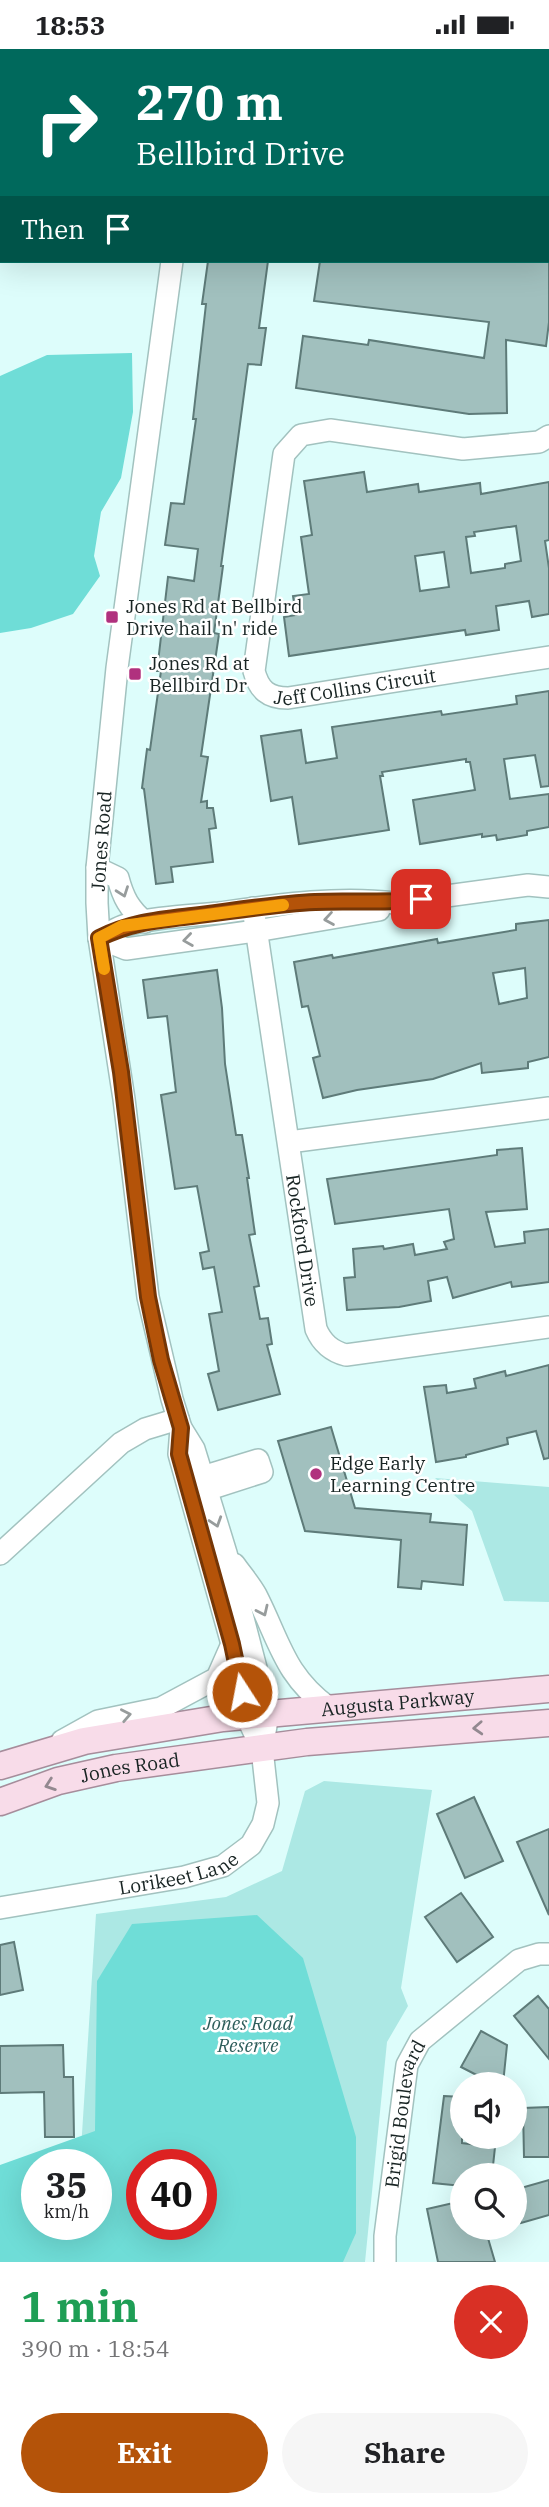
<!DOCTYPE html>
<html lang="en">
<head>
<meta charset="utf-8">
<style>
  :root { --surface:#fff; --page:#f6f6f6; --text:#202124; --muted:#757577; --accent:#b45309 }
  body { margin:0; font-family:"IBM Plex Serif",serif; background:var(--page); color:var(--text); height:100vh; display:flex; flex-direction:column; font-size:26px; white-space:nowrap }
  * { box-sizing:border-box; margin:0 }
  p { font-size:23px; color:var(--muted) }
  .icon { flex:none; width:38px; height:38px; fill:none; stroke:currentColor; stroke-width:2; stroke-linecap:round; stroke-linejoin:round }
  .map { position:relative; height:2213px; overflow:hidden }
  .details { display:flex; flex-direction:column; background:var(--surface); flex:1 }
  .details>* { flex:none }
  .top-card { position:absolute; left:0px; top:0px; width:550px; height:214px; box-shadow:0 7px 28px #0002; background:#00695c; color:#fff; overflow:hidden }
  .fabs { position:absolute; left:450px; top:2023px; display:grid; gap:14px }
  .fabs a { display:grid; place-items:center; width:77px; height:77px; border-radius:50%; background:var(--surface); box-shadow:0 7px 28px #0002; font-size:35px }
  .speed { position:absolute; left:21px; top:2100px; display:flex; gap:14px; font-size:35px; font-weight:700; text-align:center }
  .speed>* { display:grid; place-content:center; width:91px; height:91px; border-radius:50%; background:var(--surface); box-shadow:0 7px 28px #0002; line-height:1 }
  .speed small { font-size:18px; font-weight:400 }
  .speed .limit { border:10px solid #d22; background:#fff; color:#111 }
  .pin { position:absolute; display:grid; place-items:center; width:60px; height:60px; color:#fff; margin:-30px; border-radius:14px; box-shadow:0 4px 10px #0006 }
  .me { position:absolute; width:77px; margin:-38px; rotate:349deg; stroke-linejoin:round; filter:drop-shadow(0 0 5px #0008) }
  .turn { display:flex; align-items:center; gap:24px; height:147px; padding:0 21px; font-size:32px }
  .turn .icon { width:91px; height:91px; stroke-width:2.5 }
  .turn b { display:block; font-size:49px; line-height:60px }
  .then { display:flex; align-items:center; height:66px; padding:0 21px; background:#0003; gap:14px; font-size:26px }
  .round { display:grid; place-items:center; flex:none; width:74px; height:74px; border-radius:37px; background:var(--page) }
  .headline { display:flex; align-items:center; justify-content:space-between; height:119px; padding:0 21px }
  h1 { font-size:42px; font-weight:700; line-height:52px; color:#1e9e55 }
  .button { display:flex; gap:14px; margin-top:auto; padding:14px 21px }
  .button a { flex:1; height:80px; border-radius:42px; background:var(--accent); color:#fff; font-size:28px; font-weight:700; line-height:80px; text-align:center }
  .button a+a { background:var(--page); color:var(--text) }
  .status { display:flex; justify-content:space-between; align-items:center; height:49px; padding:0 35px; background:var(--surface); direction:ltr }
  .status svg { height:19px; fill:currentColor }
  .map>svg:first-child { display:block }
  .green { fill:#ace8e4; fill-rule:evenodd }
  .forest { fill:#6fddd7; fill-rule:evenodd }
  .building { fill:#a1c0be; stroke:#5e7b79; stroke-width:2; fill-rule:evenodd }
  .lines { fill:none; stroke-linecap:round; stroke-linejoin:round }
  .minor-casing { stroke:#a2c2bf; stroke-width:24 }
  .major-casing { stroke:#a68d9b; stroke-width:29 }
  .minor { stroke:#fff; stroke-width:21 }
  .major { stroke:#f8dce9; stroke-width:26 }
  .oneway { stroke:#979c9c }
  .oneway2 { stroke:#938990 }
  .route-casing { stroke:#753606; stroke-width:18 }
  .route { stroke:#b45309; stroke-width:12 }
  .slow { stroke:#f59e0b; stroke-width:12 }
  .poi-dot { fill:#b0317e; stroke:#fff; stroke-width:2.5 }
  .labels { text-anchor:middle; stroke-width:5; stroke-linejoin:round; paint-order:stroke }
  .poi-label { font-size:19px; fill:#182423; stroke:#fff; text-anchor:start }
  .street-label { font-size:19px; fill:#182423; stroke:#fff }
  .park-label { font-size:19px; font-style:italic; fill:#2e5e5b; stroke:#fff }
</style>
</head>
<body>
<div class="status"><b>18:53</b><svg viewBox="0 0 49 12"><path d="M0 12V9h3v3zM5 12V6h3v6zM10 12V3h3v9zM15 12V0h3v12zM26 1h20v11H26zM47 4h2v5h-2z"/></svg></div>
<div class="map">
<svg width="549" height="2213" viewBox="0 0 549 2213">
  <rect width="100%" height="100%" fill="#ddfdfb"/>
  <g class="green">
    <path d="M435 1429 549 1438V1553L504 1552 472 1462Z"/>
    <path d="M324 1732 432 1741 401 1939 408 1957 387 1993 365 2213H41L96 2175V2116H80L96 1865 226 1848 282 1822 305 1742ZM142 2116H201V2175H142Z"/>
  </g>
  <g class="forest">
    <path d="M132 304 133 363 121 429 101 463 94 507 100 527 73 565 31 579 0 584V327L47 306Z"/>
    <path d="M257 1866 303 1909 356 2088V2184L343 2213H0V2116L95 2082 97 1932 132 1875ZM37 2116H96V2175H37ZM142 2116H201V2175H142Z"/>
  </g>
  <g class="building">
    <path d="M208 212H268L259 279H266L261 316 248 315 221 517H223L214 584 219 585 201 707 208 708 201 753 207 752V759H213L216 779 209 780 213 813 171 818 173 833 156 835 144 740 142 739 147 700 150 701 161 622H157L168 528 194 532 198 500 165 496 171 454 184 455 196 370H193L206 255H202Z"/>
    <path d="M320 212H549V273L546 297 506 291 507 364 469 365 296 339 303 287 368 296 369 291 484 309 489 273 314 252Z"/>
    <path d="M364 423 367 443 418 435 419 443 480 434 481 445 549 433V491L545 492 549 519V565L532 568 529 552 496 557 499 581 466 586 465 581 289 607 284 568 296 566 293 547 309 545 301 488 312 486 304 432ZM516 477 521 512 505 515V519L471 524 466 488 475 487 474 483ZM444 503 449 538 420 542 415 507Z"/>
    <path d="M549 642V737L541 738 535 706 504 710 510 750 549 745V778L527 782V786L497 791 496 786 482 788V785L420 795 413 751 475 741 470 713H466V710L382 723 383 727H380L389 781 299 795 292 748 271 752 261 687 301 681 306 714 337 709 332 678 441 662 442 666 517 655 516 647Z"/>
    <path d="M549 871V1008L528 1013V1019L482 1024 481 1014 433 1030 357 1041 323 1049 313 1009 320 1007 308 957 302 958 294 913 332 906 333 909 437 890 438 894 516 881V875ZM525 919 527 949 499 955 493 924Z"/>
    <path d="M217 921 222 959 225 1015 236 1086H242L249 1129H247L255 1185 249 1186 259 1237 254 1238 260 1270 268 1269 272 1295 267 1296 280 1345 218 1361 208 1325 219 1322 209 1265 222 1263 214 1218 203 1220 200 1204 209 1202 197 1137 175 1140 161 1046 176 1043 167 967 148 969 143 931Z"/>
    <path d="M522 1099 527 1160 486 1163 495 1198 525 1194 524 1183 549 1180V1233L512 1238 511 1233 453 1249 447 1228 428 1232 431 1252 399 1258 347 1261 344 1229 355 1228 353 1200 383 1197 384 1200 413 1195 415 1206 447 1200 444 1193 454 1190 449 1160 335 1175 327 1130 497 1106V1101Z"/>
    <path d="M549 1316V1409L544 1410 536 1382 507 1389 508 1395 466 1406V1408L436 1413 424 1338 446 1336 447 1344 476 1339 474 1330 505 1322 506 1327Z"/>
    <path d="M331 1378 355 1459 431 1465 430 1473 467 1476 463 1536 422 1532 421 1540 398 1538 401 1491 305 1482 278 1392Z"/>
    <path d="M474 1748 503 1812 465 1829 437 1765Z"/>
    <path d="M549 1780V1866L517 1793Z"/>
    <path d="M461 1844 493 1888 457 1913 425 1868Z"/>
    <path d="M14 1893 23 1941 0 1946V1896Z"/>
    <path d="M538 1947 549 1960V2010L514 1967Z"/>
    <path d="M481 1982 507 1996 503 2035H494L461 2018Z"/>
    <path d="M63 1996 64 2028H73L74 2088H45L44 2043 0 2044V1997Z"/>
    <path d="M444 2047 462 2048V2094L495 2098 492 2126H462V2137L433 2134Z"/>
    <path d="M549 2058V2108H524L523 2059Z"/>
    <path d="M549 2131V2166L521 2174 514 2141Z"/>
    <path d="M462 2152V2179H485L495 2213H438L427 2160Z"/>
  </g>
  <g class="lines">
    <defs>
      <g id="minor">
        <path d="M200 2V0"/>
        <path d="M344 2 345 0"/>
        <path d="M548 179H549"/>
        <path d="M172 212 117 619 97 819V854L99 889 124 1050 148 1248 172 1350 181 1379 194 1400 226 1504 268 1665 262 1700"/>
        <path id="s1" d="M549 387 539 393 463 400 330 381 301 386 284 405 254 622C259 641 268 649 288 649L549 608"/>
        <path d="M97 819 118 829C123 848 129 860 145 873"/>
        <path id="s2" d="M253 859 316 1280C322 1294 331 1302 346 1306L549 1278"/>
        <path d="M99 889C107 885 115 880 123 877 153 868 188 867 219 864 277 856 336 847 395 854L528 836 549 838"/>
        <path d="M99 889 126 900 256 882 379 861"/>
        <path d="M289 1093 549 1059"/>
        <path d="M189 1432 258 1411 262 1423 206 1441"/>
        <path d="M0 1505 121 1394 145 1380 178 1370"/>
        <path d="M234 1515C241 1525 250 1535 256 1546 280 1593 284 1626 329 1659"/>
        <path d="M62 1692 98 1672 161 1659 217 1629 232 1595"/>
        <path id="s3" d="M0 1859 184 1828 223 1817 251 1796 263 1775 268 1754 262 1700 246 1666 232 1595 179 1405 181 1379"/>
        <path id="s4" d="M385 2213V2187L407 2016 420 1992 519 1911 539 1905H549"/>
      </g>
      <g id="major">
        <path id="s5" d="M0 1717 84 1692 223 1669 549 1640"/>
        <path id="s6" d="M0 1753 58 1732 116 1719 307 1693 549 1674"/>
      </g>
    </defs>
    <use href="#minor" class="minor-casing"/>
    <use href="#major" class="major-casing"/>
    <use href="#minor" class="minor"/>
    <use href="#major" class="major"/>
  </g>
  <defs><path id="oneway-chevron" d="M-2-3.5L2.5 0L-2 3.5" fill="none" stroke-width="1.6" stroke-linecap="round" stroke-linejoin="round" transform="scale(1.75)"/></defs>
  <g class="oneway">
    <use href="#oneway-chevron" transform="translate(123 843) rotate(70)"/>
    <use href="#oneway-chevron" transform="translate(329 870) rotate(171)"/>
    <use href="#oneway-chevron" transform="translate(188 891) rotate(172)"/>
    <use href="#oneway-chevron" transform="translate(216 1473) rotate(72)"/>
    <use href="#oneway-chevron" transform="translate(263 1562) rotate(65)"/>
    <use href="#oneway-chevron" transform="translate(126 1666) rotate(-11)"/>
  </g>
  <g class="oneway2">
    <use href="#oneway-chevron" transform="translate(478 1679) rotate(177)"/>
    <use href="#oneway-chevron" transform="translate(50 1736) rotate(161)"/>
  </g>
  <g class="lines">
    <defs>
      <path id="route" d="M242 1643 232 1595 179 1405 181 1379 161 1311 148 1248 121 1023 99 889C132 873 157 871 192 867 233 862 274 855 315 853 350 851 386 855 421 850"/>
    </defs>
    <use href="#route" class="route-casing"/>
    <use href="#route" class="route"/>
    <path class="slow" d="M104 920 99 889 122 877 283 856"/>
  </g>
  <g class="poi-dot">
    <rect x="105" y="561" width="14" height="14" rx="3.5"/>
    <rect x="128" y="618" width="14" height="14" rx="3.5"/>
    <circle cx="316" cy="1425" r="7"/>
  </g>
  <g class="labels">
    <g class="poi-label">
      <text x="126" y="564">Jones Rd at Bellbird<tspan x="126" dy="22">Drive hail 'n' ride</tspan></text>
      <text x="149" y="621">Jones Rd at<tspan x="149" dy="22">Bellbird Dr</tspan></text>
      <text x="330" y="1421">Edge Early<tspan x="330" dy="22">Learning Centre</tspan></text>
    </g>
    <g class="street-label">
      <text dy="7" stroke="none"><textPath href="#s1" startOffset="612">Jeff Collins Circuit</textPath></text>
      <text transform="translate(101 792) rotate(-86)" y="7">Jones Road</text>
      <text dy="7" stroke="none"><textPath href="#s2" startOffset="336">Rockford Drive</textPath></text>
      <text dy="7" stroke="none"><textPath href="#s5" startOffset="404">Augusta Parkway</textPath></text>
      <text dy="7" stroke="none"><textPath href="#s6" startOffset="135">Jones Road</textPath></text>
      <text dy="7" stroke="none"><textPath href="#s3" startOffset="182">Lorikeet Lane</textPath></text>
      <text dy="7" stroke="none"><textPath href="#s4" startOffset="150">Brigid Boulevard</textPath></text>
    </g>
    <g class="park-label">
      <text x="248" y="1981">Jones Road<tspan x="248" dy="22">Reserve</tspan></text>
    </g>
  </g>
</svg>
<div class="fabs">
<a><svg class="icon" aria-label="sound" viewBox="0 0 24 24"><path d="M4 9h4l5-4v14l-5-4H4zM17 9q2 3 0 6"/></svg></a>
<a><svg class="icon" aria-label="search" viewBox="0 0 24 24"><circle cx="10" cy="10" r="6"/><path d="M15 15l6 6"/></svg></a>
</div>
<div class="speed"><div>35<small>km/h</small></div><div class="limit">40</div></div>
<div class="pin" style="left:421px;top:850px;background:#d93025"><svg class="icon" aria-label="arrive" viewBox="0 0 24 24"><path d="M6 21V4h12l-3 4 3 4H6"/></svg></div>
<svg class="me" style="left:242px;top:1643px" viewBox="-20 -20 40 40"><circle r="17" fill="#b45309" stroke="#fff" stroke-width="3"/><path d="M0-11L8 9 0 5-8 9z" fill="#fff"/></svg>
<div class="top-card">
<div class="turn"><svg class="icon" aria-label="right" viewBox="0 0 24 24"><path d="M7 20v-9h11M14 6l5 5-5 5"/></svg><div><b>270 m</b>Bellbird Drive</div></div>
<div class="then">Then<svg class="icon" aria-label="arrive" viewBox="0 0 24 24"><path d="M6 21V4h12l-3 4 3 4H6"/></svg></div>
</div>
</div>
<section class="details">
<div class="headline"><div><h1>1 min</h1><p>390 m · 18:54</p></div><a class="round" style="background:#d93025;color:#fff"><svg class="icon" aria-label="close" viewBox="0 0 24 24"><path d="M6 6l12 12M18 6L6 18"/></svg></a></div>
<div class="button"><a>Exit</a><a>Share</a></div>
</section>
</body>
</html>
